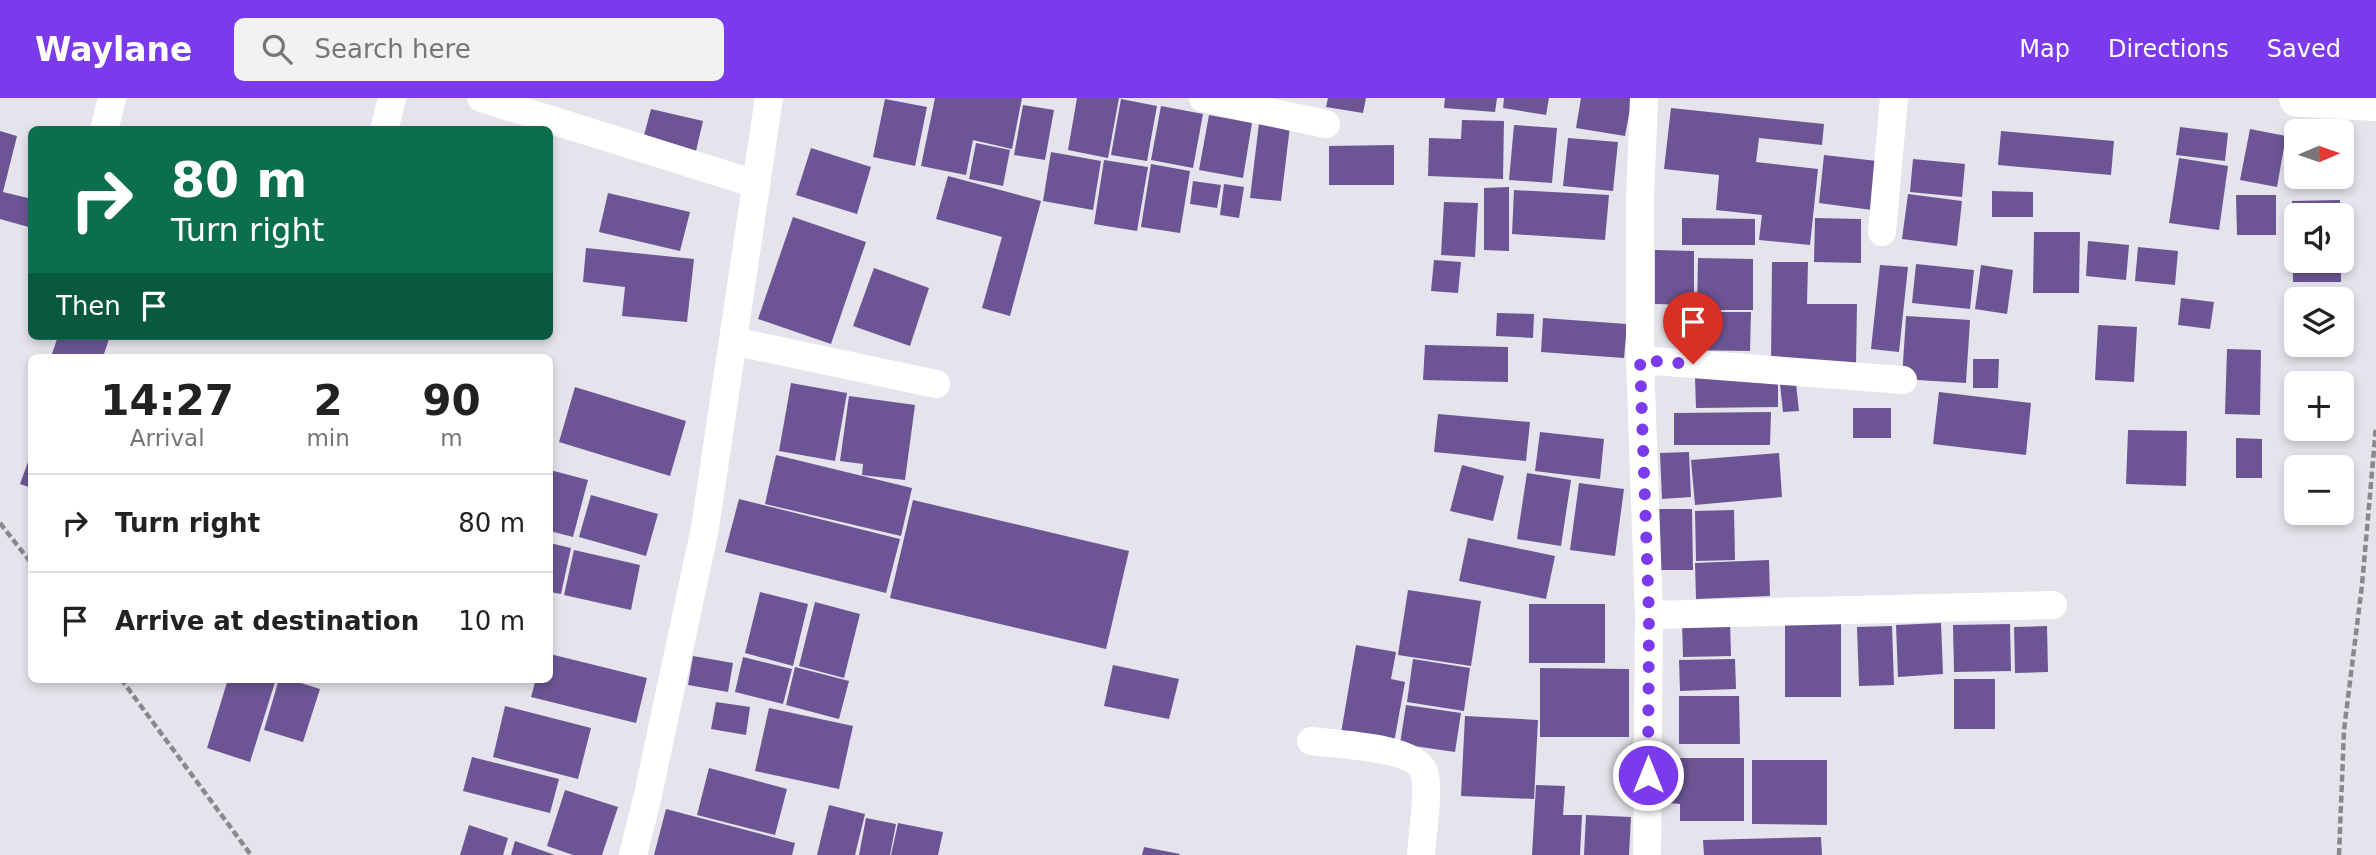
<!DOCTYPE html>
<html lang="en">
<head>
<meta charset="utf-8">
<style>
  :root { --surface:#fff; --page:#f2f2f2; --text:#222; --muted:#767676; --line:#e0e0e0; --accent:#7c3aed }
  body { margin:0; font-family:"DejaVu Sans",sans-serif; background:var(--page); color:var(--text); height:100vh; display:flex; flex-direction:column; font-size:26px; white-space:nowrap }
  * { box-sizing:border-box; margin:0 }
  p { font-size:23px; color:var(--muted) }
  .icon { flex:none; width:38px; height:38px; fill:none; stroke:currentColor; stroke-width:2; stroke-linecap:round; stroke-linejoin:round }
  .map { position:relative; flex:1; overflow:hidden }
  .panel { position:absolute; left:28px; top:256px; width:525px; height:329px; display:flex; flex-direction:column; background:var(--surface); border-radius:10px; box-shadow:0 4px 10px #0003 }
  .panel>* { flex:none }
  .banner { position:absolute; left:28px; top:28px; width:525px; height:214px; border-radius:10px; box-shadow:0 4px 10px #0003; background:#0b6e4f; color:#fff; overflow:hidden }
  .needle { width:46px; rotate:88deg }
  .buttons { position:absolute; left:2284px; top:21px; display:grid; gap:14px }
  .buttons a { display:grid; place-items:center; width:70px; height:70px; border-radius:10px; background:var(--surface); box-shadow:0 4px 10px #0003; font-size:35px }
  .pin { position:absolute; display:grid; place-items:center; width:60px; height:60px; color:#fff; margin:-72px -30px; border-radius:50% 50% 50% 0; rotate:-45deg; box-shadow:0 0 7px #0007 }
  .pin .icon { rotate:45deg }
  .me { position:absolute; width:77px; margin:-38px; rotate:0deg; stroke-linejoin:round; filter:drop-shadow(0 0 5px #0008) }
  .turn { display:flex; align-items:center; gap:24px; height:147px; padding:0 28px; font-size:32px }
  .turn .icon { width:91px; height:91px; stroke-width:2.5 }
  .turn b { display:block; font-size:49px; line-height:60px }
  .then { display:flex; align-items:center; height:66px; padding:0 28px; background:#0003; gap:14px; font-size:26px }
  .eta { display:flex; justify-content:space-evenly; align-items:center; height:119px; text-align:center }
  .eta b { font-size:42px; font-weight:800; line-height:49px }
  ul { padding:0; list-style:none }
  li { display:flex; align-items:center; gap:21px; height:98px; padding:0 28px; border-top:2px solid var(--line) }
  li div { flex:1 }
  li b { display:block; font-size:26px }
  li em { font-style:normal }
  header { display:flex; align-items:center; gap:42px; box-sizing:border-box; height:98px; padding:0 35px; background:var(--accent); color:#fff }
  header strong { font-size:33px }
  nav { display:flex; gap:38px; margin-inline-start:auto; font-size:24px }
  .search { width:490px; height:63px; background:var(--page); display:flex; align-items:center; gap:18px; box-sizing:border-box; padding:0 24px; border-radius:10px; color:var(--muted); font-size:26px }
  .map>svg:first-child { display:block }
  .building { fill:#6d5595 }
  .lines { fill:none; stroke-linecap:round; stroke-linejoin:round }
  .path { stroke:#89888d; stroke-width:4.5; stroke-dasharray:7 3.5; stroke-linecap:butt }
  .street { stroke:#fff; stroke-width:28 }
  .secondary { stroke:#fff; stroke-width:38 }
  .route { stroke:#7c3aed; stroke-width:12; stroke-dasharray:0 21.6 }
</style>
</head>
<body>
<header>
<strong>Waylane</strong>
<div class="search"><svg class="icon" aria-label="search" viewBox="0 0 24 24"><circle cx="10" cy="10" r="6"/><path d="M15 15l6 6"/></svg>Search here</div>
<nav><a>Map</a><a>Directions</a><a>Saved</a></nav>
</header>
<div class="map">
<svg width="2376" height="757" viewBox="0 0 2376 757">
  <rect width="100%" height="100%" fill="#e5e3eb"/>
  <g class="building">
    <path d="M935 0H1022L1012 51 973 42 966 77 921 68Z"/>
    <path d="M1077 0H1119L1108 60 1068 52Z"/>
    <path d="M1328 0H1366L1363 15 1326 9Z"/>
    <path d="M1445 0H1497L1495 14 1444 10Z"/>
    <path d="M1504 0H1549L1546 17 1503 10Z"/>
    <path d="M1581 0H1632L1625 38 1576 30Z"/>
    <path d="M885 1 927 9 915 68 873 59Z"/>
    <path d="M1121 1 1157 8 1147 63 1111 57Z"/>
    <path d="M1023 7 1054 12 1045 62 1014 57Z"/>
    <path d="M1161 8 1203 16 1193 70 1151 62Z"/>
    <path d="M1671 10 1824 26 1822 47 1759 40 1756 64 1818 71 1810 147 1759 142 1762 117 1716 112 1719 77 1664 71Z"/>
    <path d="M651 11 703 23 696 53 643 41Z"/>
    <path d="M1209 17 1252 25 1243 80 1199 72Z"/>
    <path d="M1462 22 1504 23 1503 81 1428 78 1429 40 1461 41Z"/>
    <path d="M1259 25 1290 28 1281 103 1250 100Z"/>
    <path d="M1514 27 1557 30 1552 85 1509 82Z"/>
    <path d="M2180 29 2228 35 2225 63 2176 57Z"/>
    <path d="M2250 31 2286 38 2277 89 2240 82Z"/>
    <path d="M0 33 17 38 3 94 32 101V130L0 121Z"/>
    <path d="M2001 33 2114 43 2111 77 1998 67Z"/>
    <path d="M1568 40 1618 44 1613 93 1563 88Z"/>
    <path d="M976 45 1010 52 1003 88 969 81Z"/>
    <path d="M1394 47V87H1329V48Z"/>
    <path d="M811 50 871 69 857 116 796 97Z"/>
    <path d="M1051 54 1101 63 1093 112 1043 103Z"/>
    <path d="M1824 57 1877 63 1872 112 1819 105Z"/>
    <path d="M2179 60 2228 68 2219 132 2169 125Z"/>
    <path d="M1913 61 1965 66 1962 99 1910 94Z"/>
    <path d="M1104 62 1148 69 1137 133 1094 126Z"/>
    <path d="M1151 66 1190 73 1180 135 1141 129Z"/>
    <path d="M948 78 1041 103 1010 218 982 210 1002 139 936 121Z"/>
    <path d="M1193 83 1221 87 1217 110 1190 106Z"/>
    <path d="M1224 86 1244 89 1239 120 1220 117Z"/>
    <path d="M1509 89V153L1484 152V90Z"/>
    <path d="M1514 92 1609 97 1605 142 1512 136Z"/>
    <path d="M1992 93 2033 94V119H1992Z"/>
    <path d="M608 95 690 114 680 153 599 134Z"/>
    <path d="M1908 96 1962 103 1957 148 1902 141Z"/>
    <path d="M2236 97H2276V137H2237Z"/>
    <path d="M2340 102V117H2296V163H2341V184H2293L2292 103Z"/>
    <path d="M1444 104 1478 105 1475 159 1441 157Z"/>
    <path d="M793 119 866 144 831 246 758 221Z"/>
    <path d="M1682 120 1755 121V147H1682Z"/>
    <path d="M1815 120 1861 121V165L1814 164Z"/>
    <path d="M2034 134H2080L2079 195H2033Z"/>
    <path d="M2088 143 2129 147 2126 182 2086 178Z"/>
    <path d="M2138 149 2178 153 2175 187 2135 183Z"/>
    <path d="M586 150 694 161 687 224 622 218 625 189 583 184Z"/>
    <path d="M1655 152 1694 153V207L1655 206Z"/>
    <path d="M1698 160 1753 161V212H1697Z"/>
    <path d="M1434 162 1461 164 1458 195 1431 193Z"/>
    <path d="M1772 164H1808L1807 206H1857L1856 267 1771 266Z"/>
    <path d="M1916 166 1974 172 1970 211 1912 205Z"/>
    <path d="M1880 167 1908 169 1899 254 1871 251Z"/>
    <path d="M1981 167 2013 172 2007 216 1975 211Z"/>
    <path d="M874 170 929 190 910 248 853 228Z"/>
    <path d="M2181 200 2214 204 2210 231 2178 227Z"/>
    <path d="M1681 214H1751L1750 253 1680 252Z"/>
    <path d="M1497 215 1534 216 1533 240 1496 238Z"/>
    <path d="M1906 218 1970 222 1966 285 1902 281Z"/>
    <path d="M1543 220 1627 226 1624 260 1541 254Z"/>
    <path d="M2098 227 2137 229 2134 284 2095 282Z"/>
    <path d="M58 238H110L103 259H51Z"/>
    <path d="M1425 247 1508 249V284L1423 282Z"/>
    <path d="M2227 251 2261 252 2260 317 2225 316Z"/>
    <path d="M1973 261H1999L1998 290H1973Z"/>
    <path d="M1778 278V309L1696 310 1695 279Z"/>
    <path d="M791 285 847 295 835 363 779 353Z"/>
    <path d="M1796 285 1799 313 1783 314 1780 286Z"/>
    <path d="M575 289 686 323 670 378 559 344Z"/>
    <path d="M1939 294 2031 305 2026 357 1933 346Z"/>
    <path d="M849 298 915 307 905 382 862 377 863 366 840 363Z"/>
    <rect x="1853" y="310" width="38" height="30"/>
    <path d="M1771 314 1770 347H1674V315Z"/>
    <path d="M1438 316 1530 324 1526 363 1434 354Z"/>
    <path d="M2128 332 2187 333 2186 388 2126 386Z"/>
    <path d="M1540 334 1604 341 1600 381 1535 373Z"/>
    <path d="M2236 340 2262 341V380H2236Z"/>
    <path d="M32 353V390L20 386Z"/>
    <path d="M1689 354 1691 399 1662 401 1660 355Z"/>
    <path d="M1779 355 1782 399 1695 407 1691 362Z"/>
    <path d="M776 357 912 390 901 438 765 406Z"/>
    <path d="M1462 367 1504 378 1493 423 1450 413Z"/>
    <path d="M550 372 588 382 573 439 550 433Z"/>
    <path d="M1527 375 1571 382 1561 448 1517 441Z"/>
    <path d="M1579 385 1624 391 1615 458 1570 452Z"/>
    <path d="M591 397 658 416 646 458 579 439Z"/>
    <path d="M739 401 900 441 886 495 725 454Z"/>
    <path d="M913 402 1129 453 1106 551 890 500Z"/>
    <path d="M1655 411H1692L1693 472H1656Z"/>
    <path d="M1734 412 1735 462 1696 463 1695 413Z"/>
    <path d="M1468 440 1555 458 1546 501 1459 483Z"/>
    <path d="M550 445 571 450 561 496 550 494Z"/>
    <path d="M574 452 640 467 631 512 564 497Z"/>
    <path d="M1769 462 1770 498 1696 501 1695 465Z"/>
    <path d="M1408 492 1481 503 1471 568 1398 557Z"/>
    <path d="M760 494 808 506 793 568 745 555Z"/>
    <path d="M815 504 860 516 844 580 799 568Z"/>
    <rect x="1529" y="506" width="76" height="59"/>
    <rect x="1785" y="520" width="56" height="79"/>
    <path d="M1730 524 1731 558 1683 559 1682 525Z"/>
    <path d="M1941 525 1943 576 1898 579 1896 527Z"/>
    <path d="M2010 526 2011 573 1954 574 1953 527Z"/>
    <path d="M1892 528 1894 587 1859 588 1857 529Z"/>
    <path d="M2047 528 2048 574 2015 575 2014 529Z"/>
    <path d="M1356 547 1396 554 1391 581 1405 584 1393 650 1340 641Z"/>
    <path d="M550 556 647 580 636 625 531 599 536 581H550Z"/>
    <path d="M693 558 733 565 728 594 688 587Z"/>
    <path d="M743 559 792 571 783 606 735 594Z"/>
    <path d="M1413 561 1470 570 1464 613 1407 604Z"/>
    <path d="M1735 561 1736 591 1680 593 1679 562Z"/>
    <path d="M1113 567 1179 581 1169 621 1104 608Z"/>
    <path d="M795 569 849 583 839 621 786 607Z"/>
    <path d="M1540 570 1629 571V639H1540Z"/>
    <path d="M228 581H276L250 664 207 650Z"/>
    <path d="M279 581H288L320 591 303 644 264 632Z"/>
    <rect x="1954" y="581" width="41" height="50"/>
    <path d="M1679 598H1739L1740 646H1679Z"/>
    <path d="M716 604 750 609 746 637 711 631Z"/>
    <path d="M1406 607 1461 615 1455 654 1400 646Z"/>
    <path d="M505 608 591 630 578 681 493 659Z"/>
    <path d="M769 610 853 628 839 691 755 673Z"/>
    <path d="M1465 618 1538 622 1534 701 1461 698Z"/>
    <path d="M472 659 559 681 550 715 463 693Z"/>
    <path d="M1680 660H1744V723H1680V706L1669 705V674L1680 675Z"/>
    <path d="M1752 662H1827V727L1752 726Z"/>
    <path d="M709 670 787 691 775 737 697 717Z"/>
    <path d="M1536 687 1565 688 1563 717H1582L1580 757H1532Z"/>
    <path d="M565 692 618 709 602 757H573L547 748Z"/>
    <path d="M829 707 865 716 855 757H817Z"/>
    <path d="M666 711 795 745 792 757H654Z"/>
    <path d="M1586 717 1631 719 1629 757H1584Z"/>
    <path d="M866 720 896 726 890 757H859Z"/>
    <path d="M898 725 943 734 938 757H891Z"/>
    <path d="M469 727 508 740 503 757H460Z"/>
    <path d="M1821 739 1822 757H1704L1703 742Z"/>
    <path d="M515 743 555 757H511Z"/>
    <path d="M1144 749 1180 756 1179 757H1142Z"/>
  </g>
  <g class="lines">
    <g class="path">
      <path d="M0 425 32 466"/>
      <path d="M121 581 251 757"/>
      <path d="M2339 757 2344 632 2362 487 2376 329"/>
    </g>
    <g class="street">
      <path d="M481 0 756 86"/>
      <path d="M1203 0 1326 26"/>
      <path d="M1644 0 1640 102V262L1649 517 1647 757"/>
      <path d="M104 32 112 0"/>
      <path d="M384 32 392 0"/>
      <path d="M1882 134 1894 0"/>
      <path d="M733 243 936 286"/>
      <path d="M1640 262 1903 282"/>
      <path d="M1649 517 2053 507"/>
      <path d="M1311 643C1335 646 1416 649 1424 674 1430 691 1422 737 1421 757"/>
      <path d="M633 757 647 701 705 430 769 0"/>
    </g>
    <path class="secondary" d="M2298 0 2376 4"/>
  </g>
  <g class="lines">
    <path class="route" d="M1648 677 1649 517 1640 262 1693 266"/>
  </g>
</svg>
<div class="buttons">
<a><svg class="needle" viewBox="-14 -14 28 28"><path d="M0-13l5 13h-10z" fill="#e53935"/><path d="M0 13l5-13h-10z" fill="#767676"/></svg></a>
<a><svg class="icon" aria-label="sound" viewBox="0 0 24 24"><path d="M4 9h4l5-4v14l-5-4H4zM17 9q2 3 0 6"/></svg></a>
<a><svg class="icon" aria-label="layers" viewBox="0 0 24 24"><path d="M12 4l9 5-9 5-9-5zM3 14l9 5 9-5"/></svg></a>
<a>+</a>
<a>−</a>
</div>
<div class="pin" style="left:1693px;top:266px;background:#d93025"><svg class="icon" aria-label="arrive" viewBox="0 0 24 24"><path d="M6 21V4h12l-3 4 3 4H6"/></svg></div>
<svg class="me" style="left:1648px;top:677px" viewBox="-20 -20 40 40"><circle r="17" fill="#7c3aed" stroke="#fff" stroke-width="3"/><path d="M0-11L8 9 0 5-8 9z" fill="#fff"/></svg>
<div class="banner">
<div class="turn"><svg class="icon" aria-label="right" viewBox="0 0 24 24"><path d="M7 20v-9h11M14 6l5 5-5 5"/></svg><div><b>80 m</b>Turn right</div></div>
<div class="then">Then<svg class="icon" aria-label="arrive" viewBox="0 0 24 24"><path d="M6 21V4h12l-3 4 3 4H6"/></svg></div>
</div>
<section class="panel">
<div class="eta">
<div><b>14:27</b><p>Arrival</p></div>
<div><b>2</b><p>min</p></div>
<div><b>90</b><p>m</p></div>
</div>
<ul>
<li><svg class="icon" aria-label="right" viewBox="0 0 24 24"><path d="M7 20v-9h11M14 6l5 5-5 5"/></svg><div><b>Turn right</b></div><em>80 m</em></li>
<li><svg class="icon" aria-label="arrive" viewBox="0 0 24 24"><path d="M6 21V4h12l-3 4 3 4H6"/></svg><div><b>Arrive at destination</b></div><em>10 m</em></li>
</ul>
</section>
</div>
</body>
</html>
